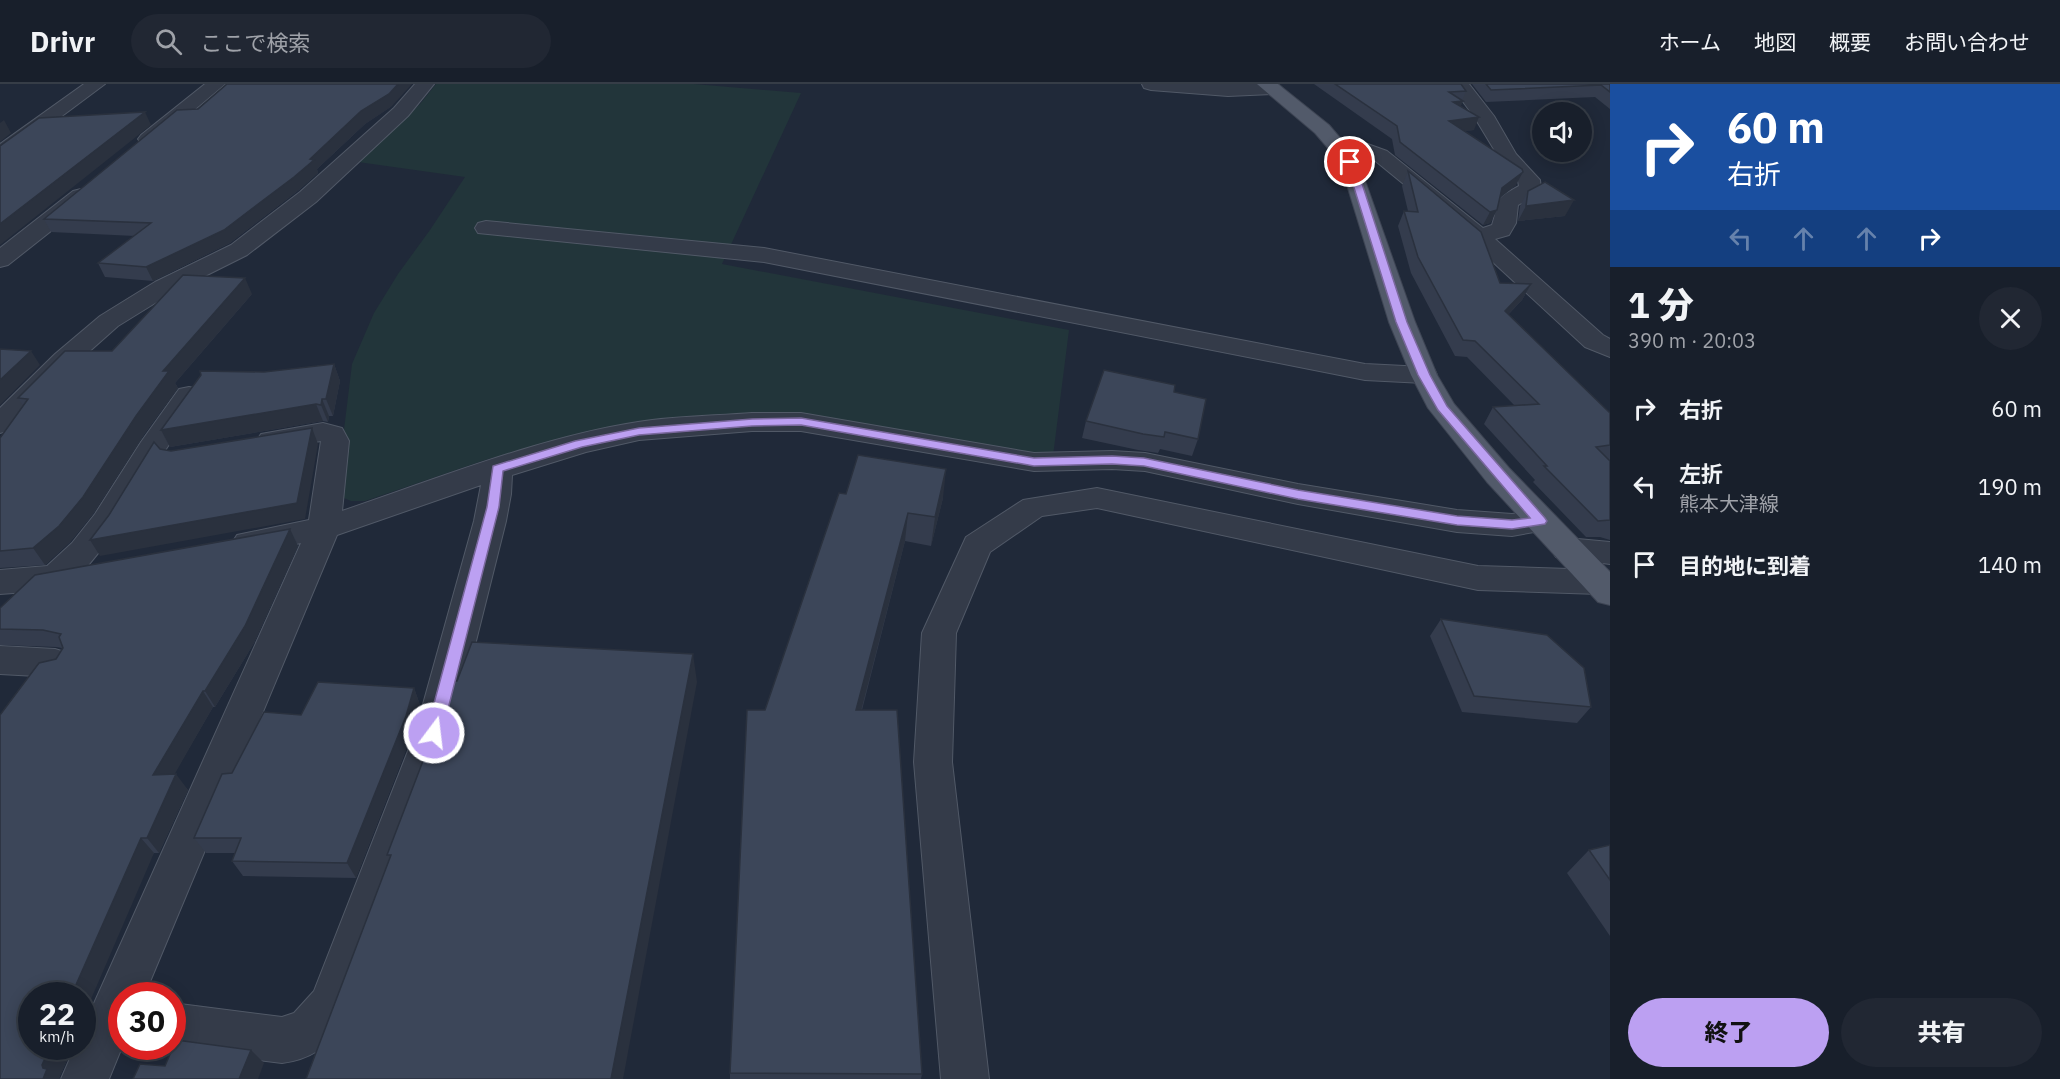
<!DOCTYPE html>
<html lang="ja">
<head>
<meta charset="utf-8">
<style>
  :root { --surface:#181f2b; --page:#212733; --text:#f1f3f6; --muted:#9fa2a9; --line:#363d47; --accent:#bca0f2 }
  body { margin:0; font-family:"IBM Plex Sans","Noto Sans JP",sans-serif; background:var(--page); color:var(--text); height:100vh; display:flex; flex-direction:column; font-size:22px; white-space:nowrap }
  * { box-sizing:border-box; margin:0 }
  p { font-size:20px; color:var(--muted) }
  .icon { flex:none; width:33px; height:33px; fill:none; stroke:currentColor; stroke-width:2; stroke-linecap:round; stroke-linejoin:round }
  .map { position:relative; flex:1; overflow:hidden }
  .drawer { display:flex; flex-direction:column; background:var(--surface); width:450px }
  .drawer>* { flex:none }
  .guide { background:#1a4fa0; color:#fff; overflow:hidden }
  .fabs { position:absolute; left:1532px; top:18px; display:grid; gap:12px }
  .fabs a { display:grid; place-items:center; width:60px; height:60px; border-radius:50%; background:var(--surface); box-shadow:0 3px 15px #0003,0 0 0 2px var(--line); font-size:30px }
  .speed { position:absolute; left:18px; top:898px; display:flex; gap:12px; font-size:30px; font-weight:700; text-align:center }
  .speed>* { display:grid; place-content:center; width:78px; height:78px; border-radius:50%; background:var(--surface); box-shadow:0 3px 15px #0003,0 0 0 2px var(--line); line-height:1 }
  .speed small { font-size:15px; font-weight:400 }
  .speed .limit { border:9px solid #d22; background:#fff; color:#111 }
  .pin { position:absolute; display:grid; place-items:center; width:51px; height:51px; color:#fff; margin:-26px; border:3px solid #fff; border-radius:50%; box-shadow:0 2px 6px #0007 }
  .me { position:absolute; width:66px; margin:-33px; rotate:15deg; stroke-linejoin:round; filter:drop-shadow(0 0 4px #0008) }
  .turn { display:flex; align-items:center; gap:21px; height:126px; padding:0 18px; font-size:27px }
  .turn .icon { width:78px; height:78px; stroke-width:2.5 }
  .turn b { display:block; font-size:42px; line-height:51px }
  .lanes { display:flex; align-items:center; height:57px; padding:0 18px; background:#0003; justify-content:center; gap:30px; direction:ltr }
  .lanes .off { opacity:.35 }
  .round { display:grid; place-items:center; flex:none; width:63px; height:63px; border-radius:32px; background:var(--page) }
  .summary { display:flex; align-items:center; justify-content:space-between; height:102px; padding:0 18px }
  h1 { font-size:36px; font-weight:800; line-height:45px }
  .cta { display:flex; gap:12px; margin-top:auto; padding:12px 18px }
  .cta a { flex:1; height:69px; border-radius:36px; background:var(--accent); color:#111; font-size:24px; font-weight:800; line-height:69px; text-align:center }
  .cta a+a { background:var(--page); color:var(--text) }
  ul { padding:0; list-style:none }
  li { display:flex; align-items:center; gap:18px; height:78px; padding:0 18px }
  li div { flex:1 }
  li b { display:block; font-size:22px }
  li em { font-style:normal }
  header { display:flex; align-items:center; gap:36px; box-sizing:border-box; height:84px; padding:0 30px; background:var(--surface); border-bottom:2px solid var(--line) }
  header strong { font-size:28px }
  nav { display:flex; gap:33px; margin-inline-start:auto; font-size:21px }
  .search { width:420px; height:54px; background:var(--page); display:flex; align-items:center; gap:15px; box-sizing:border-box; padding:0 21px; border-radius:33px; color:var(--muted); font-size:22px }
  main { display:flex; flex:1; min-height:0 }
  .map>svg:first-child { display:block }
  .green { fill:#22353a }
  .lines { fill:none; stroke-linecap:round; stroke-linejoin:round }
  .street-casing { stroke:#515967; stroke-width:2 }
  .primary-casing { stroke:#3d4453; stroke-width:2 }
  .street { fill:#343b49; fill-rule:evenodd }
  .primary { fill:#525a6a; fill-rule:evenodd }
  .wall { fill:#343c4d }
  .shaded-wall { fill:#2a313e }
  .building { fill:#3c4659; stroke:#2a313e; stroke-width:1.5 }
  .route { fill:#bca0f2; stroke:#7a689d; stroke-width:1.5 }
</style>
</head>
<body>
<header>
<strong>Drivr</strong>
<div class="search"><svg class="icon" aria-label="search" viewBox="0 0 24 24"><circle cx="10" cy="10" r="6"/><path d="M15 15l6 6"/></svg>ここで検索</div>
<nav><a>ホーム</a><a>地図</a><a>概要</a><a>お問い合わせ</a></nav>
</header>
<main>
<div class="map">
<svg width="1610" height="995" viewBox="0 0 1610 995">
  <rect width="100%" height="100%" fill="#202939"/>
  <path class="green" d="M436 0H694L801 9 722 180 1069 246 1053 372 808 331 638 337 488 375 365 417H351L339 412 337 403 352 280 374 229 398 190 430 146 465 93 358 78 420 20Z"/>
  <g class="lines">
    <defs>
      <g id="street">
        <path d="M84 0H105L7 73 0 75V60Z"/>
        <path d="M205 0H225L155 59H141L138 55 141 51Z"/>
        <path d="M415 0H434L408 32 316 118 247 171 173 208 118 242 73 282 10 346 0 349V324L55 270 100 232 155 198 231 161 300 108 394 24Z"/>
        <path d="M1142 0H1278L1281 4 1279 8 1272 10 1228 12 1151 6 1144 4Z"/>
        <path d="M1450 0H1469L1494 32 1516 70 1540 96 1541 105 1538 110 1518 121 1516 139 1509 151 1495 155 1603 251 1610 255V273L1585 263 1444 133 1373 75 1359 70 1333 66 1330 62 1333 58 1340 56 1362 58 1387 67 1483 144 1492 141C1501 115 1490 118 1519 102L1518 97 1501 77 1475 34Z"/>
        <path d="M81 105 89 107 92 112 89 117 8 181 0 183V164L73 107Z"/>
        <path d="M486 137 764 164 1365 280 1424 283 1434 285 1437 291 1434 297 1424 299 1365 296 764 178 478 149 475 144 478 139Z"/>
        <path d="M189 303 199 305 203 311 166 365 117 446 86 484 90 491 86 499 54 506 0 510V486L47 482 72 459 95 430 141 358 179 305Z"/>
        <path d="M752 329H801L1034 369 1112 367 1145 369 1298 400 1457 426 1512 430 1540 426 1551 429 1556 437 1551 445 1512 452 1457 448 1298 420 1145 387 1112 385 1034 387 801 347H752L639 356 586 368 512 391 511 410 506 437 453 649 347 938C331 961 310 976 282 979L172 965 167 963H172V919L282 933 294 929 314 907 415 649 474 437 481 401 337 451 144 912H122V963L109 995H61L75 963H82V946L301 459 248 470 237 467 232 459 237 451 309 436 321 357 271 365 261 362 257 356 261 350 323 339 342 344 349 357 342 427C436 395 541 353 638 338 676 332 714 332 752 329Z"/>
        <path d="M1097 404 1478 482 1599 486 1610 489V507L1599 510 1478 506 1097 424 1042 432 990 468 956 549 952 678 989 995H941L914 678 922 549 966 453 1023 416Z"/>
        <path d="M1567 454 1610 458V480L1556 473 1551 465 1556 457Z"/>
        <path d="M0 562 55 565 68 569 73 579 68 589 55 593 0 590Z"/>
      </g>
      <path id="primary" d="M1257 0H1278L1284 5 1329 41 1357 74 1415 238 1437 291 1454 320 1509 384 1610 488V521L1598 518 1487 398 1428 324 1411 291 1389 238 1340 78 1315 49Z"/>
    </defs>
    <use href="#street" class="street-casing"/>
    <use href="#primary" class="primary-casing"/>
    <use href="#street" class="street"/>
    <use href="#primary" class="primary"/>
  </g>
  <g class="wall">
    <path d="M1314 0H1461L1466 7 1460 22 1474 46 1464 47 1516 101 1500 114 1497 126 1490 139 1483 141 1395 71 1392 55Z"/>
    <path d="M1472 0H1610V25L1595 13 1486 18Z"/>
    <path d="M392 22 365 40 317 85 318 89 299 106 230 159 153 197 105 193 98 179 135 152 51 148 44 135Z"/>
    <path d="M1408 87 1500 199 1531 200 1522 216 1508 231 1610 329V456L1600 453H1586L1533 398 1535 396 1484 340 1493 323 1515 322 1467 273 1455 272 1411 189 1398 142 1404 127H1408L1402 102Z"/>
    <path d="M1528 107 1565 132 1518 137 1520 122Z"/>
    <path d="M252 210 175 299 178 304 145 349 93 430 70 458 45 481 0 484V354L23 322 18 314 112 267Z"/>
    <path d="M334 280 340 297 333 332H329L328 338 323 337 170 363 161 346 264 288Z"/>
    <path d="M1174 308 1198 355 1192 372 1160 365 1158 369 1138 366 1082 354 1086 337Z"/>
    <path d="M846 410 943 414 931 462 905 457 862 626 922 990 921 995H730V989L765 626Z"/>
    <path d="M290 445 298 462 254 559 215 623H213L174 690 188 706 159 769H154L32 963H73L59 994 61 995H0L56 575 62 564 56 563 0 561V524Z"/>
    <path d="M1441 535 1591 623 1577 639 1462 628 1430 552Z"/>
    <path d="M414 604 420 621 413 648 356 794 243 792 232 777 235 769H206L194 754 232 689 301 631Z"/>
    <path d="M1610 761V852L1567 789 1589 766Z"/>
  </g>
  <g class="shaded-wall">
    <path d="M398 0H412L392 22 365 40 317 85 318 89 299 106 230 159 153 197 146 183 310 75 361 27Z"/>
    <path d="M1463 17 1458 29 1453 18Z"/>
    <path d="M145 28 151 41 0 161V140Z"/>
    <path d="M1479 33 1474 46 1444 50 1449 37Z"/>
    <path d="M4 36 11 49 0 58V39Z"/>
    <path d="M1523 88 1516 101 1496 117 1502 104Z"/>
    <path d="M1574 116 1565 132 1518 137 1526 122Z"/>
    <path d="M1497 126 1490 139 1483 141 1490 128Z"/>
    <path d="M245 194 252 210 175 299 178 304 145 349 93 430 70 458 45 481 33 464 163 287Z"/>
    <path d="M1531 200 1522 216 1496 243 1505 227Z"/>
    <path d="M31 267 40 281 0 321V296Z"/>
    <path d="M334 280 340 297 333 332 326 315Z"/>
    <path d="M322 315 329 332 328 338 321 321Z"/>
    <path d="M316 320 323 337 170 363 161 346Z"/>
    <path d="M312 344 318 360 305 435 100 472 90 456Z"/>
    <path d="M946 385 943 414 931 462 935 433Z"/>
    <path d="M908 429 905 457 854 654 856 626Z"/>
    <path d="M290 445 298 462 254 559 215 623 205 607Z"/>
    <path d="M693 570 697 598 623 995H611Z"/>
    <path d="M414 604 420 621 413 648 356 794 347 779Z"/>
    <path d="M203 607 213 623 165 707 153 691Z"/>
    <path d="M176 690 188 706 159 769 147 754Z"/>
    <path d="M141 754 154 769 82 936V912H71Z"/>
    <path d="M50 963H73L59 994 61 995H43L42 981Z"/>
    <path d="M251 966 264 979 258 995H239Z"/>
  </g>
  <g class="building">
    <path d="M227 0H398L389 10 361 27 310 75 314 76 294 93 224 146 146 183 98 179 151 139 44 135 177 26 198 25Z"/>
    <path d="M1335 0H1461L1466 7 1449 8 1463 17 1453 18 1479 33 1449 37 1522 85 1523 88 1502 104 1497 126 1490 128 1400 58 1397 42Z"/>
    <path d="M1486 0H1610V8L1601 1 1491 6Z"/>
    <path d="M145 28 0 140V62L39 34Z"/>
    <path d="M1408 87 1481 148 1500 199 1531 200 1505 227 1610 329V361L1596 363 1610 377V436L1598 437 1544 382H1547L1493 323 1539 320 1475 257 1463 256 1418 173 1404 127 1418 128Z"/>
    <path d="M1545 98 1574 116 1526 122 1528 107Z"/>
    <path d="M183 191 245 194 163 287H169L136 332 83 413 59 442 33 464 0 467V354L28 315 18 314 65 267H112Z"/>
    <path d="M0 265 31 267 0 296Z"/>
    <path d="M334 280 326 315H322L321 321 316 320 161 346 201 291 200 287 264 288Z"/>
    <path d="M1104 286 1175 301 1174 308 1206 315 1198 355 1165 348 1164 353 1143 350 1086 337Z"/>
    <path d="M312 344 297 419 90 456 109 431 154 358 160 365 171 367Z"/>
    <path d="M858 371 946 385 935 433 908 429 856 626H897L922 990 730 989 747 626H765L839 409 846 410Z"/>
    <path d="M290 445 245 542 205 607H203L153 691 176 690 147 754H141L71 912H32V963H50L42 981 43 984 47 985 43 995H0V631L39 579 56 575 63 564 59 553 61 550 43 546 0 545V524L35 491Z"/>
    <path d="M1441 535 1547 551 1584 584 1591 623 1474 612Z"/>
    <path d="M472 558 693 570 611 995H306L391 771H387L444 622 451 597H457Z"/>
    <path d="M318 598 414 604 406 632 347 779 232 777 241 754H194L222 690 232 689 264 628 301 631Z"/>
    <path d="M1610 761V796L1589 766Z"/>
    <path d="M176 956 251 966 239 995H133L140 980 165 982Z"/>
  </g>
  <path class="route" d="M1350 75 1355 78 1407 238 1430 291 1447 322 1545 434 1547 437 1545 440 1512 445 1457 441 1298 415 1144 382 1112 380 1034 382 801 341 752 342 639 351 582 363 503 387 499 423 442 649 439 653 434 655 428 653 426 649 487 423 493 382 575 357 639 344 752 335 801 334 1034 374 1112 372 1144 374 1298 406 1457 432 1512 436 1530 434 1438 326 1418 291 1396 238 1346 78Z"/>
</svg>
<div class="fabs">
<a><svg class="icon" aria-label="sound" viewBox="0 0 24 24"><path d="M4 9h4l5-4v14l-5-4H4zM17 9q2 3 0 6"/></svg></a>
</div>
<div class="speed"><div>22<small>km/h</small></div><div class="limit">30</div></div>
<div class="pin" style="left:1350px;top:78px;background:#d93025"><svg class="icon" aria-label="arrive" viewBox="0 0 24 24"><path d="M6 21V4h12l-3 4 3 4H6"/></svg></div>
<svg class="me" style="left:434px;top:649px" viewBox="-20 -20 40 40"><circle r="17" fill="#bca0f2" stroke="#fff" stroke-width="3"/><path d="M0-11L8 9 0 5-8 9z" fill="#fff"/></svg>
</div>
<section class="drawer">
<div class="guide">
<div class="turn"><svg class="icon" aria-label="right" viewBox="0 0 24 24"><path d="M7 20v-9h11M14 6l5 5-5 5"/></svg><div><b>60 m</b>右折</div></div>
<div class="lanes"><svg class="icon off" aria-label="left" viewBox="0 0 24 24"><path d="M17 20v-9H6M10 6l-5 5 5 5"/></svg><svg class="icon off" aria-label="ahead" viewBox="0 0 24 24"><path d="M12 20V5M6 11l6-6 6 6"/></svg><svg class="icon off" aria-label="ahead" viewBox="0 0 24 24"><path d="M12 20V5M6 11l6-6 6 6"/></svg><svg class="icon" aria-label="right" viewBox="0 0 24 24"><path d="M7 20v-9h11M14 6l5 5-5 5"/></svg></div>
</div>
<div class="summary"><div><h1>1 分</h1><p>390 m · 20:03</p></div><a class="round"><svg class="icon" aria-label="close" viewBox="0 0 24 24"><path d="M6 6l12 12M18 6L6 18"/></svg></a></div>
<ul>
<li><svg class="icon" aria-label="right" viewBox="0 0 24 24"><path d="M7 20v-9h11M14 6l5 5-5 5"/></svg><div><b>右折</b></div><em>60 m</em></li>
<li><svg class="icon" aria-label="left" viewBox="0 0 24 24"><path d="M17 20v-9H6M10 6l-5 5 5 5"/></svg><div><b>左折</b><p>熊本大津線</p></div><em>190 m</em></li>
<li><svg class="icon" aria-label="arrive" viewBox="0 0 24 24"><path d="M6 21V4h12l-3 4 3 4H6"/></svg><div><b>目的地に到着</b></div><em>140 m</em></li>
</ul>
<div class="cta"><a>終了</a><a>共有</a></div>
</section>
</main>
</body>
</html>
